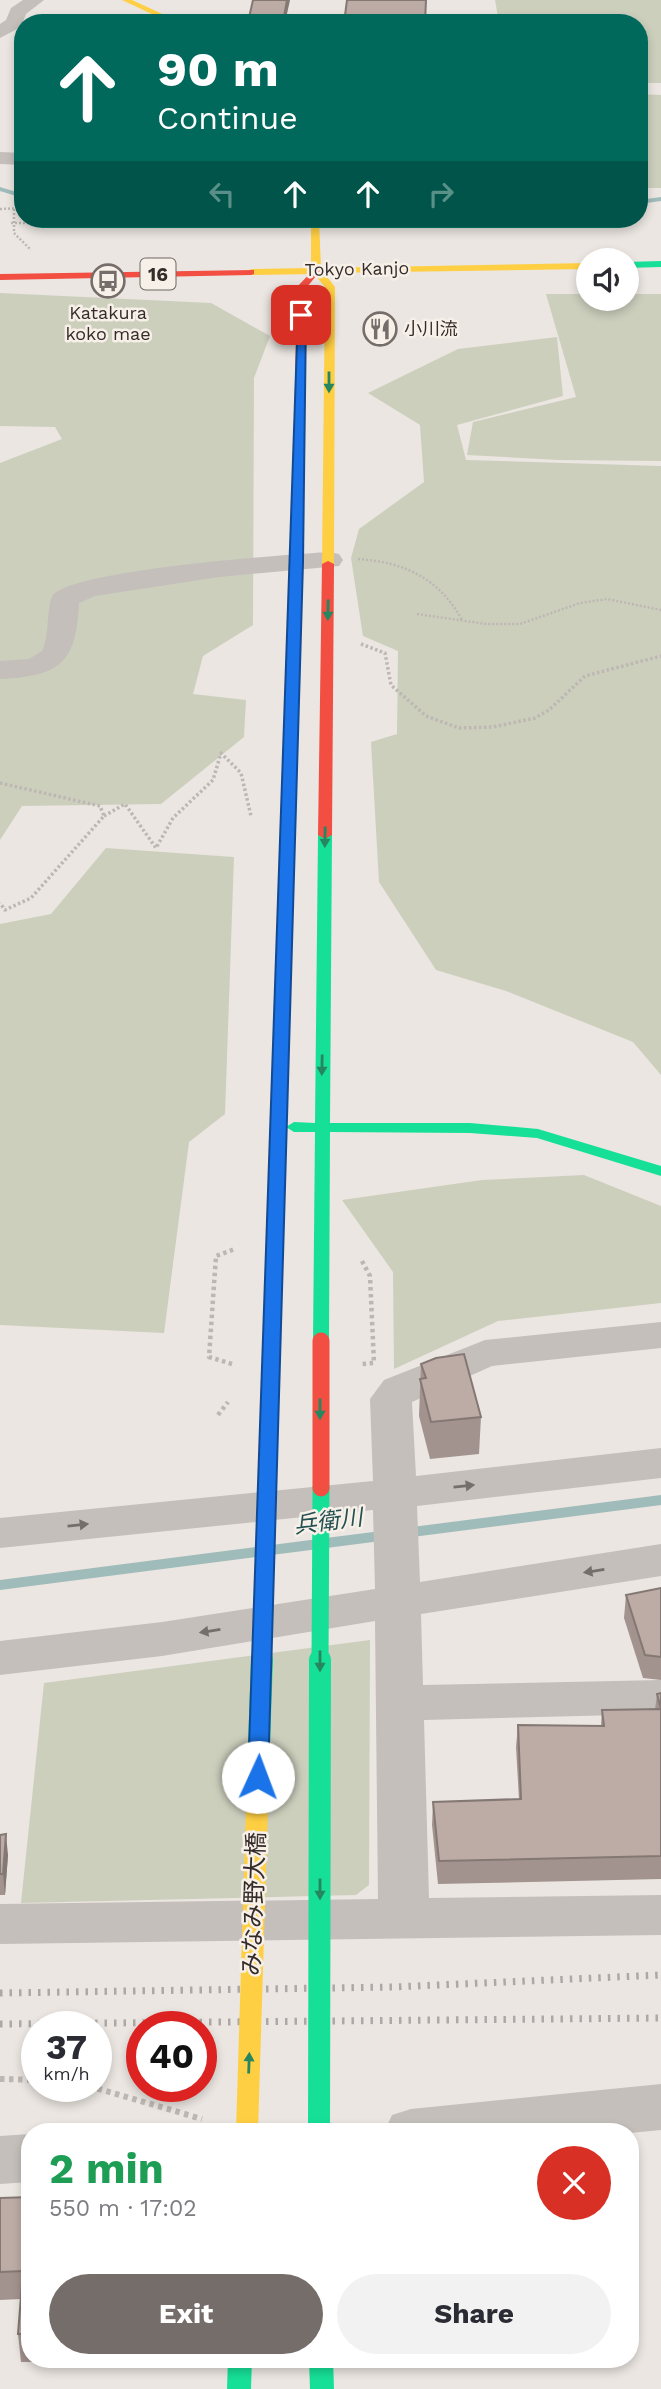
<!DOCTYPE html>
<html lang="en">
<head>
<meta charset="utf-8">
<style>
  :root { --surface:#fff; --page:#f2f2f3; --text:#2b2b33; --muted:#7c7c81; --accent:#756d69 }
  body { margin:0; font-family:"Work Sans","Noto Sans JP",sans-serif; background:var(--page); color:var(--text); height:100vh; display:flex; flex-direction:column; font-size:26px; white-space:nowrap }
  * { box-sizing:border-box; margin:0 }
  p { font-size:23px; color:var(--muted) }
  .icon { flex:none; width:38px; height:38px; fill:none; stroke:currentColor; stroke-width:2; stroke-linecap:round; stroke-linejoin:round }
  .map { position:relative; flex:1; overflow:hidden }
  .side { position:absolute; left:21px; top:2123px; width:618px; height:245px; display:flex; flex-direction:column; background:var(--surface); border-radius:28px; box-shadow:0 4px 10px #0003 }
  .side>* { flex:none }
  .guide { position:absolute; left:14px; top:14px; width:634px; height:214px; border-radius:28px; box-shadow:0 4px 10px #0003; background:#00695c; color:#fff; overflow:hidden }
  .buttons { position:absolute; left:576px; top:248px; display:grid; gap:14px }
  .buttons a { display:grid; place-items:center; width:63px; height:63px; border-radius:50%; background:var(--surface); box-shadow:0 4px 10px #0003; font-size:35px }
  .speed { position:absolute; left:21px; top:2011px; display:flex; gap:14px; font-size:35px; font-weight:700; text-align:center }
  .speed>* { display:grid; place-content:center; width:91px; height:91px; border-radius:50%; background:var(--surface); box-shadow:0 4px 10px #0003; line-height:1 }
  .speed small { font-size:18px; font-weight:400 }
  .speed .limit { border:10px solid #d22; background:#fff; color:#111 }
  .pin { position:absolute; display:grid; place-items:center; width:60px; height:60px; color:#fff; margin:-30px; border-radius:14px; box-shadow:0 4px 10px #0006 }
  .me { position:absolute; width:77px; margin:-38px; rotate:2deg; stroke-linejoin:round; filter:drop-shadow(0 0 5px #0008) }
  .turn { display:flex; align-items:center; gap:24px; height:147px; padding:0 28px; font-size:32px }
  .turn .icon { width:91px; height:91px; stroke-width:2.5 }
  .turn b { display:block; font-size:49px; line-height:60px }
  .lanes { display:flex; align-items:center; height:66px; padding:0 28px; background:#0003; justify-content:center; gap:35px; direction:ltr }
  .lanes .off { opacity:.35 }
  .round { display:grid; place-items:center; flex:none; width:74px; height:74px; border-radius:37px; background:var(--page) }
  .head { display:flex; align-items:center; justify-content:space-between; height:119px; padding:0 28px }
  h1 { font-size:42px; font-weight:700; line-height:52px; color:#1e9e55 }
  .primary-button { display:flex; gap:14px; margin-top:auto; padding:14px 28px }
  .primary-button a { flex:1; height:80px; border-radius:42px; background:var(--accent); color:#fff; font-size:28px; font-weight:700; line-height:80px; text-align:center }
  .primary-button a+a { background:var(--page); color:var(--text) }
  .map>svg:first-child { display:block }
  .green { fill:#cdcfbd }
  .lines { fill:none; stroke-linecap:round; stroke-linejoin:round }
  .stream { fill:#9fbbba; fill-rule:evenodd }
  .path-far3 { stroke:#bdb7b3; stroke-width:2.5; stroke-dasharray:2 2; stroke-linecap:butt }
  .path-far2 { stroke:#bdb7b3; stroke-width:3.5; stroke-dasharray:2.5 2.5; stroke-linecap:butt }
  .path-far1 { stroke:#bdb7b3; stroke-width:4.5; stroke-dasharray:3.5 3.5; stroke-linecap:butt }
  .path { stroke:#bdb7b3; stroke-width:6; stroke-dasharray:4.5 4.5; stroke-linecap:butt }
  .street { fill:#c4bfbb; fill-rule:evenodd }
  .fast { fill:#16e098; fill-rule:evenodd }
  .slow { fill:#ffcf43; fill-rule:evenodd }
  .jam { fill:#f24e42; fill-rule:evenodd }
  .rail { stroke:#aca8a5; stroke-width:7; stroke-dasharray:2.5 7; stroke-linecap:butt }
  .fast-bridge-far1 { stroke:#16e098; stroke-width:17 }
  .fast-bridge { stroke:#16e098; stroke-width:22 }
  .slow-bridge { stroke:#ffcf43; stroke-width:22 }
  .jam-bridge { stroke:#f24e42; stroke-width:17 }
  .wall { fill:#a3938e }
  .shaded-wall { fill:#847874 }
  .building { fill:#bdaba5; stroke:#847874; stroke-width:2 }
  .oneway { fill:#268660 }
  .oneway2 { fill:#756e6b }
  .route { fill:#1a73e8; stroke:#114b97; stroke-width:2 }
  .labels { text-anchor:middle; stroke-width:5; stroke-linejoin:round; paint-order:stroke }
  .far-street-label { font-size:18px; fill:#352c29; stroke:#f7f0e9 }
  .far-poi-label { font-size:18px; fill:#352c29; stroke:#f7f0e9 }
  .shield { fill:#f7f0e9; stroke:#6f6763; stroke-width:2 }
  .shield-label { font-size:19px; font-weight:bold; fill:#352c29 }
  .water-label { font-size:23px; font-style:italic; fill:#235051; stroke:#f7f0e9 }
  .near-street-label { font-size:24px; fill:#352c29; stroke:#f7f0e9 }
</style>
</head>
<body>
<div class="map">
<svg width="661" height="2389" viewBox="0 0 661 2389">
  <rect width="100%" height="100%" fill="#ebe6e1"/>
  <g class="green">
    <path d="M495 0H661V83H639V23H499Z"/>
    <path d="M639 94 661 95V188H639Z"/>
    <path d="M0 293 211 303 270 336 254 378 253 625 203 656 193 694 246 700 244 737 161 804 22 806 0 840V463L62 439 55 427 0 426Z"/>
    <path d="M546 294H588V299H626L627 294H661V461L558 460 467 455 473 422 576 397Z"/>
    <path d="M557 337 563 396 457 425 466 460 661 466V1075L633 1042 506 991 436 970 379 882 371 742 397 734 398 651 363 636 351 558 359 529 424 482 420 425 368 393 458 349Z"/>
    <path d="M106 848 234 857 225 1114 189 1142 164 1333 0 1325V924L51 914Z"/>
    <path d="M584 1175 661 1206V1303L498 1321 394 1369 393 1272 342 1200 482 1180Z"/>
    <path d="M370 1640 369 1885 356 1895 21 1903 44 1683Z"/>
  </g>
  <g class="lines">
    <g class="stream">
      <path d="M0 187 23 194V198L0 191Z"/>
      <path d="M661 197V201L639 204V200Z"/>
      <path d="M476 219H545L542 221 433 224 430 222 433 220Z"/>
      <path d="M661 1495V1505L0 1590V1580Z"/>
    </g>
    <g class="path-far3">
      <path d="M0 209 23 208"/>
      <path d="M14 209V233L31 250"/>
      <path d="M11 223 154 224 191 219"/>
      <path d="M358 559C404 562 439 578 462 620"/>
      <path d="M417 614 486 624H520L580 603 607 599 661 610"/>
    </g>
    <g class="path-far2">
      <path d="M361 644 385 653 391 685 426 716 459 728 493 727 535 718 549 710 585 676 661 656"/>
      <path d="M0 783 100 806 104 816 31 898 5 910 0 903"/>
      <path d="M104 816 125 804 156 848 173 818 213 780 221 753 241 773 251 816"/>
    </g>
    <g class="path-far1">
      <path d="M362 1261 370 1276 374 1363 362 1364"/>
      <path d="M232 1364 209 1357 216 1256 235 1249"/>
      <path d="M218 1415 228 1402"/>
    </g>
    <g class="path">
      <path d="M0 2079 37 2080"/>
      <path d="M89 2086 202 2119"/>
    </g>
    <g class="street">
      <path d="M23 0H44L26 14 21 27 0 38V24L6 20 11 8Z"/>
      <path d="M0 152 23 153V165L0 164Z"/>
      <path d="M329 552 339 554 343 560 339 566 219 577 95 596 79 603C76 664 60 676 0 679V661L29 659 42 651C50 637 46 601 54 594 82 569 283 555 329 552Z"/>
      <path d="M661 1322V1348L492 1366 412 1402 416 1476 661 1448V1478L417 1506 420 1582 661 1544V1576L421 1614 423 1685 661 1680V1714L424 1720 429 1898 661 1895V1935L0 1944V1904L378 1899 375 1621 162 1656 0 1675V1641L162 1622 375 1589 373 1510 0 1548V1518L373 1481 370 1399 384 1380 485 1340Z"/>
      <path d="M661 2084V2130L630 2133 384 2132 392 2115 411 2109Z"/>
      <path d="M30 2134V2182L0 2184V2136Z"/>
    </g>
    <g class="fast">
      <path d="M661 261V267L626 268V262Z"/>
      <path d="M298 480 303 483 290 990 283 994 276 990 293 483Z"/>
      <path d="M325 831 332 835 330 1123H470L538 1129 661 1166V1176L537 1138 470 1133 330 1132 329 1341 321 1346 313 1341 315 1132H294L286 1127 294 1122 315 1123 318 835Z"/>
      <path d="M228 2359H252L251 2389H227Z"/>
      <path d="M309 2359H333L334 2389H310Z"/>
    </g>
    <g class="slow">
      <path d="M122 0H132L182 23H171Z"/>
      <path d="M311 219H319L321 268 588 263V269L324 273 335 287 334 564 328 567 322 564 325 287 314 274 251 275 246 272 251 269 311 268Z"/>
      <path d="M283 986 290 990 280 1340 272 1345 264 1340 276 990Z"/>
    </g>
    <g class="jam">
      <path d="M316 267 321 270 307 287 303 483 298 486 293 483 297 287Z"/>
      <path d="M254 270V274L251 275 0 280V274Z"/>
      <path d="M328 561 334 564 332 835 325 839 318 835 322 564Z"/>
    </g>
    <g class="rail">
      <path d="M0 1993 393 1987 661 1975"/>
      <path d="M0 2024 661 2018"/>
    </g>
    <g class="fast-bridge-far1">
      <path d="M262 1662 272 1340"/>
      <path d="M320 1662 321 1488"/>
    </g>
    <g class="fast-bridge">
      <path d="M258 1773 262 1660"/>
      <path d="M319 2132 320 1660"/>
    </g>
    <path class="slow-bridge" d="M247 2132 258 1773"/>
    <path class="jam-bridge" d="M321 1341V1488"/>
  </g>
  <g class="wall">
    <path d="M421 1364 481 1417 479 1454 430 1459 419 1416Z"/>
    <path d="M661 1588V1680L643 1678 624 1618 626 1595Z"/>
    <path d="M661 1693V1879L438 1884 432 1825 433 1802 519 1799 516 1747 518 1725 601 1726 602 1710H655L657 1694Z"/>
    <path d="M0 1835 8 1855 5 1895H0Z"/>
    <path d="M30 2197V2359H117V2361L21 2362 18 2334 21 2299 0 2300V2198Z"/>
  </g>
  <g class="shaded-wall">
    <path d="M287 0H290L285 23 283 22Z"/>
    <path d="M6 1834 8 1855 5 1895 3 1874Z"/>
  </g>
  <g class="building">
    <path d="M253 0H287L283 22H248Z"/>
    <path d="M347 0H426L425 23H344Z"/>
    <path d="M464 1354 481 1417 431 1422 420 1379 426 1378 421 1364 436 1358Z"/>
    <path d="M661 1588V1657L645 1655 626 1595Z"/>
    <path d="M661 1693V1709L657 1694Z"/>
    <path d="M661 1709V1856L439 1861 433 1802 521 1799 518 1725 604 1726 602 1710Z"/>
    <path d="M6 1834 3 1874H0V1835Z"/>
    <path d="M30 2197V2334H18L23 2271 0 2272V2198Z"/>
  </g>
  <defs><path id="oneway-solid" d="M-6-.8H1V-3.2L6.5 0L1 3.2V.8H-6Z" transform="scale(1.75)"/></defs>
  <g class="oneway">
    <use href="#oneway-solid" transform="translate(329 382) rotate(90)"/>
    <use href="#oneway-solid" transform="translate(328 610) rotate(91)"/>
    <use href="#oneway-solid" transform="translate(325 837) rotate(91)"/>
    <use href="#oneway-solid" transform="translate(322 1065) rotate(91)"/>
    <use href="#oneway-solid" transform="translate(320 1409) rotate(90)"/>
    <use href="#oneway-solid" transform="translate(320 1661) rotate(90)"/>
    <use href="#oneway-solid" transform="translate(320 1889) rotate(90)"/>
    <use href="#oneway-solid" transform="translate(249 2063) rotate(-88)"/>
  </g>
  <g class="oneway2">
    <use href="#oneway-solid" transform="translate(464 1486) rotate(-6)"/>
    <use href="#oneway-solid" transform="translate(78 1525) rotate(-6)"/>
    <use href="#oneway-solid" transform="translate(594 1571) rotate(171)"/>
    <use href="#oneway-solid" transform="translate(210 1631) rotate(171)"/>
  </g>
  <path class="route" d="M298 313 306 315 303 562 268 1777 265 1782H251L248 1777Z"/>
  <defs>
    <symbol id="bus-ring" viewBox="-11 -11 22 22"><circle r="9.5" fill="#f7f0e9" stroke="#756d69" stroke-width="1.5"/><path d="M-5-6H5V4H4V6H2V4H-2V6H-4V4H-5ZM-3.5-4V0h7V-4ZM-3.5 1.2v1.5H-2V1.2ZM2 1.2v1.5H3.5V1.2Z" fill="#756d69"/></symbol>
    <symbol id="restaurant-ring" viewBox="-11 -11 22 22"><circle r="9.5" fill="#f7f0e9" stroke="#756d69" stroke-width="1.5"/><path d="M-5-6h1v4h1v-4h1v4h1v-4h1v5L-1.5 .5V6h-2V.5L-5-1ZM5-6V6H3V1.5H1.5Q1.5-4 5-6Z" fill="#756d69"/></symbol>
  </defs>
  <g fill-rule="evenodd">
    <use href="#bus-ring" x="89" y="262" width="38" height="38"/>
    <use href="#restaurant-ring" x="361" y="310" width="38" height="38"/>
  </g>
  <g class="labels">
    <g class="far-street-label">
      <text transform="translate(357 269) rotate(-1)" y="6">Tokyo Kanjo</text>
    </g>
    <g class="far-poi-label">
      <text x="108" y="319">Katakura<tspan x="108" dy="21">koko mae</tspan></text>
      <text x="404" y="335" text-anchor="start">小川流</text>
    </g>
    <rect class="shield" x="140.5" y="258.5" width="35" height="31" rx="5"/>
    <g class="shield-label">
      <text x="158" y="281">16</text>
    </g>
    <g class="water-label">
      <text transform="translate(328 1521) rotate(-7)" y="8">兵衛川</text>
    </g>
    <g class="near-street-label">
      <text transform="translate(254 1904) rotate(-88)" y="8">みなみ野大橋</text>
    </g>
  </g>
</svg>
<div class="buttons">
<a><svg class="icon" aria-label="sound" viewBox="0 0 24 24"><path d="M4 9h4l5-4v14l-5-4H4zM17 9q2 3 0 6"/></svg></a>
</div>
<div class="speed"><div>37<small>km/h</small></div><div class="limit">40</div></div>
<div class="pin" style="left:301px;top:315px;background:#d93025"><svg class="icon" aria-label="arrive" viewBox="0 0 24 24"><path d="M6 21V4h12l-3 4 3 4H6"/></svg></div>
<svg class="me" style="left:258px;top:1777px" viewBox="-20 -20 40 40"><circle r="19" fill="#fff"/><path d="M0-13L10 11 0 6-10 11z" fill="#1a73e8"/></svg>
<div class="guide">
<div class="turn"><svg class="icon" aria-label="ahead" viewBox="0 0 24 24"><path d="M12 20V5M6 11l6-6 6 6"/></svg><div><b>90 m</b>Continue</div></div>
<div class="lanes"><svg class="icon off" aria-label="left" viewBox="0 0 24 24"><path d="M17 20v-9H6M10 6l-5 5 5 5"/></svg><svg class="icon" aria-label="ahead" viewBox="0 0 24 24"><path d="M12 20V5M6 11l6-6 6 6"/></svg><svg class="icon" aria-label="ahead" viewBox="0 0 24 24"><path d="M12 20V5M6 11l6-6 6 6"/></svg><svg class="icon off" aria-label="right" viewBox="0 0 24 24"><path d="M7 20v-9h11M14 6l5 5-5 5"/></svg></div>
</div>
<section class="side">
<div class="head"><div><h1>2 min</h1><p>550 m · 17:02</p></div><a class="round" style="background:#d93025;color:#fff"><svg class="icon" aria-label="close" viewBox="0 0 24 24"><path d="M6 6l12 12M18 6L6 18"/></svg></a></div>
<div class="primary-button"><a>Exit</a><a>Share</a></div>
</section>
</div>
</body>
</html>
